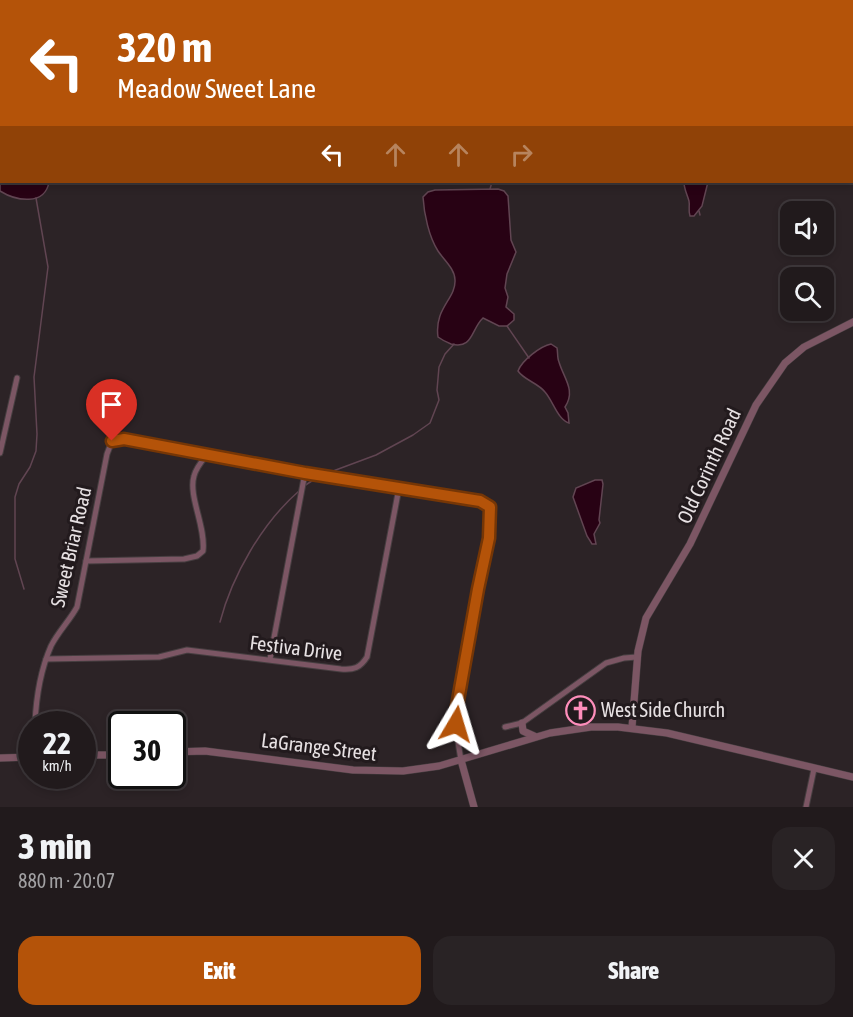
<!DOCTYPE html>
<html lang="en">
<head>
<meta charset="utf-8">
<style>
  :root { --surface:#211a1c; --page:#292325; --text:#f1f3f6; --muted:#a2a1a3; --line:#3e383b; --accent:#b45309 }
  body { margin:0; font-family:"Asap Condensed",sans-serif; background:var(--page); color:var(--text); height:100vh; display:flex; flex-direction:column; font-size:22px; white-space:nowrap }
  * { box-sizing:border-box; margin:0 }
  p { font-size:20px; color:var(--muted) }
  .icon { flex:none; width:33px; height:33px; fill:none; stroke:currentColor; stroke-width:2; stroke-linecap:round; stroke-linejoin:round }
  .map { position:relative; height:807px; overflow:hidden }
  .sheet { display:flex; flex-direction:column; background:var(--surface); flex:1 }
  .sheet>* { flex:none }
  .top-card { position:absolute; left:0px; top:0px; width:854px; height:183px; box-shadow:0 3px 9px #0003,0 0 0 2px var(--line); background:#b45309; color:#fff; overflow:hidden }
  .buttons { position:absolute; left:780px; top:201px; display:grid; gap:12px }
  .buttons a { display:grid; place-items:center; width:54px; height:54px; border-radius:12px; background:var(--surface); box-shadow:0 3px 9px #0003,0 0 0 2px var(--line); font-size:30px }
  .speed { position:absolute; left:18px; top:711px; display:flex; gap:12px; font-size:30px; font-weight:700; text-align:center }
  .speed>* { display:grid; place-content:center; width:78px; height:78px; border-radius:50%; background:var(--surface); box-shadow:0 3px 9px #0003,0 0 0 2px var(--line); line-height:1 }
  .speed small { font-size:15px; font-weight:400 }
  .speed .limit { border:3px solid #111; border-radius:9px; background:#fff; color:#111 }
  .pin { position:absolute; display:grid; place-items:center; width:51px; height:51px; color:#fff; margin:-62px -26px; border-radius:50% 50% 50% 0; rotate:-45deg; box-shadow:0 0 6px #0007 }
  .pin .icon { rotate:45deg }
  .me { position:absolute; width:66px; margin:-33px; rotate:7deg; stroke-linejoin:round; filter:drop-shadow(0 0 4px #0008) }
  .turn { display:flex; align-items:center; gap:21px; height:126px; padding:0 18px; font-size:27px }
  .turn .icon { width:78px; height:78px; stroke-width:2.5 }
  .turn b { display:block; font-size:42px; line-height:51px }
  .lanes { display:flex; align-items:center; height:57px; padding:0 18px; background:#0003; justify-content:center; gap:30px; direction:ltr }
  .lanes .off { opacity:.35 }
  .round { display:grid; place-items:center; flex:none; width:63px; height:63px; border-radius:18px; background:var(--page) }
  .headline { display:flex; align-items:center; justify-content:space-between; height:102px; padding:0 18px }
  h1 { font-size:36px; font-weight:800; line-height:45px }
  .primary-button { display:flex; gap:12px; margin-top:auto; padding:12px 18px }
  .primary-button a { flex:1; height:69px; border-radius:18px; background:var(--accent); color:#fff; font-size:24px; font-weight:800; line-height:69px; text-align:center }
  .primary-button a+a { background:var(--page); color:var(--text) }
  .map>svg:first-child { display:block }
  .water { fill:#280214; stroke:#614552; stroke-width:1.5 }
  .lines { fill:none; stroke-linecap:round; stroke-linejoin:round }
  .stream { stroke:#614552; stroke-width:1.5 }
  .minor-casing { stroke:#463e40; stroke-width:7 }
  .tertiary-casing { stroke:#463e40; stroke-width:8 }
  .minor { stroke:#7c5664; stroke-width:5 }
  .tertiary { stroke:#7c5664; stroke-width:7 }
  .route-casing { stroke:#753606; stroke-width:15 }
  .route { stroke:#b45309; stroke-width:10 }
  .labels { text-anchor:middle; stroke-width:6; stroke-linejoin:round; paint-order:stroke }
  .street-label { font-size:20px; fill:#e7e1e3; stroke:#221a1d }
  .poi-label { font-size:20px; fill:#e7e1e3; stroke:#221a1d; text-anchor:start }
</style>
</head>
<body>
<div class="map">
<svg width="853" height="807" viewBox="0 0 853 807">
  <rect width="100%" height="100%" fill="#2c2326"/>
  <g class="water">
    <path d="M0 176H1L2 182H49C45 206 16 201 0 191Z"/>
    <path d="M684 182H708L702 206 694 216H690C688 210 690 207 689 201 687 194 684 189 684 182Z"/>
    <path d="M498 189 504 191 508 196 511 240 516 252 507 274 505 288 508 297 506 307 514 314V320L507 326H499L483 318C471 329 473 350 451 344 446 342 442 340 438 337 434 308 456 299 455 280 455 269 444 260 438 251 429 237 424 214 423 197L428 192 435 190Z"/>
    <path d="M551 344 557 348C558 352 557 358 559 362 564 379 576 390 565 407L568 413 569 423C558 420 553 401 545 392 538 383 524 380 518 371 522 360 541 346 551 344Z"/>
    <path d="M595 480H602L603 484 599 520 600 523 594 534 596 544H592L587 536 573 497 576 488Z"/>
  </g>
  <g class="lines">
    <g class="stream">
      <path d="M384 0 397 2"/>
      <path d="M367 2 383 0"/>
      <path d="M403 2H427"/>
      <path d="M569 2 572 0"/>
      <path d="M0 132 2 131"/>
      <path d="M490 189 492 182"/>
      <path d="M699 211 700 215"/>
      <path d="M507 326 529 358"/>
      <path d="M325 474 376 455 413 435 430 423 439 400 437 390 439 367 445 354 454 344"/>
      <path d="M304 486 318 477"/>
      <path d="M24 589 15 559V497L19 484 30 467 36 451 37 434 34 377 48 267 36 198"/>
      <path d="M220 622C232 576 262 523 299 491"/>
    </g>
    <defs>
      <g id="minor">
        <path d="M0 453 17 378"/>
        <path d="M86 561 184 559 197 556 203 551C206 527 188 496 194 476 196 468 201 462 206 456"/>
        <path d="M46 659 159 657 187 650 341 669C354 670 360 668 367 657L399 488"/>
        <path d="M270 659 305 473"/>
        <path d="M35 724C36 699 41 669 51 646 58 632 70 620 77 607L107 454 112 441 124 439 305 473 480 501 491 507 489 538 478 589 456 712V730L461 760"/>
        <path d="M505 727 522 723 606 663 624 658 637 657"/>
        <path d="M806 807 814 769"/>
      </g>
      <g id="tertiary">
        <path d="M522 723 523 731 534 736"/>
        <path d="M632 727 638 651 646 618 690 544 756 405 785 363 804 347 853 322"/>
        <path d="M172 752 205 751 353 770 403 771 439 766 550 733 591 727H618L667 733 853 777"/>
        <path d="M82 755H122"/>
        <path d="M0 758 32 757"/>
        <path d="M461 760 474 807"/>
      </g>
    </defs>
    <use href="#minor" class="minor-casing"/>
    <use href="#tertiary" class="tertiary-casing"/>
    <use href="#minor" class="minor"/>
    <use href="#tertiary" class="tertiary"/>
  </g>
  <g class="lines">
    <defs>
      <path id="route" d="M112 441 124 439 305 473 480 501 490 507 489 538 478 589 457 706 456 724"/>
    </defs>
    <use href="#route" class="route-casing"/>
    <use href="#route" class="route"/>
  </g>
  <defs>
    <symbol id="church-ring" viewBox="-11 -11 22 22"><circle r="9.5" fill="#221a1d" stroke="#fe8ebb" stroke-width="1.5"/><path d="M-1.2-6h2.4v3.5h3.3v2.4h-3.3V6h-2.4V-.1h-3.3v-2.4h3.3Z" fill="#fe8ebb"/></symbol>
  </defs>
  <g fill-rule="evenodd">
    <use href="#church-ring" x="564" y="694" width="33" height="33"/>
  </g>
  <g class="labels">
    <g class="street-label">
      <text transform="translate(709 466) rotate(-65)" y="7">Old Corinth Road</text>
      <text transform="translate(71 547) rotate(-77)" y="7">Sweet Briar Road</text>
      <text transform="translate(296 648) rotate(7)" y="7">Festiva Drive</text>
      <text transform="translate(319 747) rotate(7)" y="7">LaGrange Street</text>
    </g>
    <g class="poi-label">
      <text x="601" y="717">West Side Church</text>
    </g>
  </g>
</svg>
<div class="buttons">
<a><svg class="icon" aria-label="sound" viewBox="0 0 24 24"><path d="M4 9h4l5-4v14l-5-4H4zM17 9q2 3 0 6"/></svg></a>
<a><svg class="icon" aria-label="search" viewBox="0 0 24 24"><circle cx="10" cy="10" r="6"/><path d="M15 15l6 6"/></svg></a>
</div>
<div class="speed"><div>22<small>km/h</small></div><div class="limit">30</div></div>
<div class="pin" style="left:112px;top:441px;background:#d93025"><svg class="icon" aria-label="arrive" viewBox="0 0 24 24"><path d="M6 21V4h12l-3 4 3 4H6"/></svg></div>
<svg class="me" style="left:456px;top:724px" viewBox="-20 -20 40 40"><path d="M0-17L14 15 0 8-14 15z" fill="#b45309" stroke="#fff" stroke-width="4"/></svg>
<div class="top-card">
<div class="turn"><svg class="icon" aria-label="left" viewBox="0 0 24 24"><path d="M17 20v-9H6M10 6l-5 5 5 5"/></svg><div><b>320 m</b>Meadow Sweet Lane</div></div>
<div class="lanes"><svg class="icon" aria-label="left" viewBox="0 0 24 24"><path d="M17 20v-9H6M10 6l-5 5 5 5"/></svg><svg class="icon off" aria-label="ahead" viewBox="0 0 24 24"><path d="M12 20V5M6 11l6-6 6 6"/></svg><svg class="icon off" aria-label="ahead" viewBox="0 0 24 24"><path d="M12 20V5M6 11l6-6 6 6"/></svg><svg class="icon off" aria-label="right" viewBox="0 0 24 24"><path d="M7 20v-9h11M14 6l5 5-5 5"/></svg></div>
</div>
</div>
<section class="sheet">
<div class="headline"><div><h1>3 min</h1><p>880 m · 20:07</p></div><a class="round"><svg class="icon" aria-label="close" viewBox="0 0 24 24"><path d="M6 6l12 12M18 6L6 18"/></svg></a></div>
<div class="primary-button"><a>Exit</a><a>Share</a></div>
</section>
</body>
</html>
